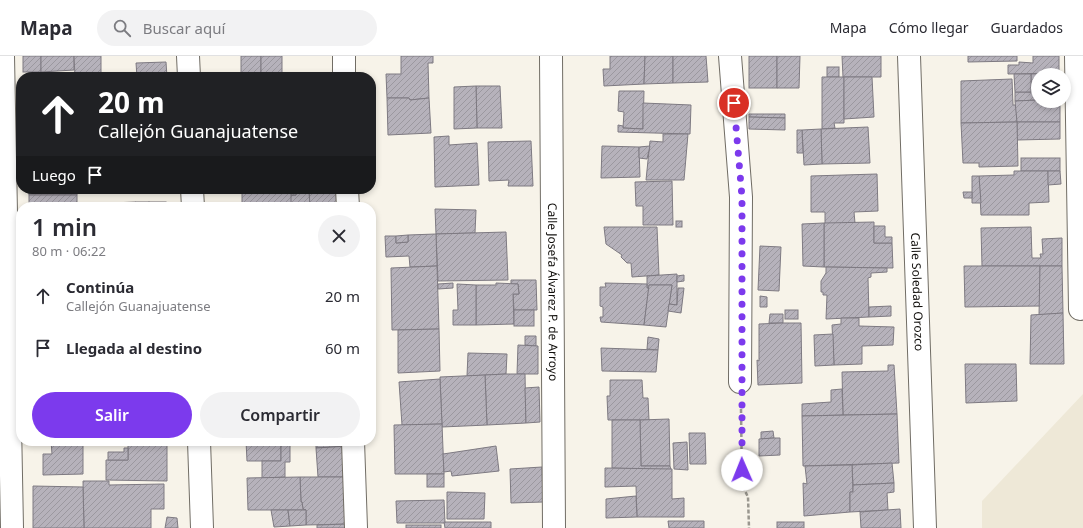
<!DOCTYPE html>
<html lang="es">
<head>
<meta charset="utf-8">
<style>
  :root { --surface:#fff; --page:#f2f2f3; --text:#2b2b33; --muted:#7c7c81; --line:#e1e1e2; --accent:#7c3aed }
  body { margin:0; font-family:"Noto Sans",sans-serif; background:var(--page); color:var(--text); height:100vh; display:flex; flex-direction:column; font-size:15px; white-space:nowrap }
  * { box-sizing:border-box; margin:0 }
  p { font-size:13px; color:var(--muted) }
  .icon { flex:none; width:22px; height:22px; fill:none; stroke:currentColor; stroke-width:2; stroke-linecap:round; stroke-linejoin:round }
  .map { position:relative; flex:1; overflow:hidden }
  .sheet { position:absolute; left:16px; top:146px; width:360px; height:244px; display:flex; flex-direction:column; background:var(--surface); border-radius:16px; box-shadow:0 2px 6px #0003 }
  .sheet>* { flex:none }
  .hud { position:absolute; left:16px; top:16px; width:360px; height:122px; border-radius:16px; box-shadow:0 2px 6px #0003; background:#202124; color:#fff; overflow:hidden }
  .tools { position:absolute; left:1031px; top:12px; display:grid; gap:8px }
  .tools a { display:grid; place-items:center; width:40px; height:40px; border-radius:50%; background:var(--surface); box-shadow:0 2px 6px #0003; font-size:20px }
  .pin { position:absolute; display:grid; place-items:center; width:34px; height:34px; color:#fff; margin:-17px; border:2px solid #fff; border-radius:50%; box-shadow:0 1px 4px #0007 }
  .me { position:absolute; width:44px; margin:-22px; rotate:359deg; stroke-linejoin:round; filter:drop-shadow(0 0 3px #0008) }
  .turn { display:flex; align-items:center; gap:14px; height:84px; padding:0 16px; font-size:18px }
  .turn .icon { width:52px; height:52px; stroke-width:2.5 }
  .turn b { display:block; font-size:28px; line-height:34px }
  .then { display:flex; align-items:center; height:38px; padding:0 16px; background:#0003; gap:8px; font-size:15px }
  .round { display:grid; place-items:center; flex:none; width:42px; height:42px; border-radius:21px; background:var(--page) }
  .summary { display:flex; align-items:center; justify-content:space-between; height:68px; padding:0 16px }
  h1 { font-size:24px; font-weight:600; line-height:30px }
  .primary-button { display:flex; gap:8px; margin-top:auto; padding:8px 16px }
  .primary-button a { flex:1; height:46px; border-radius:24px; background:var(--accent); color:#fff; font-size:16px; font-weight:600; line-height:46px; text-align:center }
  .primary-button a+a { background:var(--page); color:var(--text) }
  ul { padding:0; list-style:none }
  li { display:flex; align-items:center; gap:12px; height:52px; padding:0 16px }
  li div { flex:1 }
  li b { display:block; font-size:15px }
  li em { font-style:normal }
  header { display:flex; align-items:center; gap:24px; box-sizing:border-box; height:56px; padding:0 20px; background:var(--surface); border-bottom:1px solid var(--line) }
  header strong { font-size:19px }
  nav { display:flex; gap:22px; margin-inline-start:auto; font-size:14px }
  .search { width:280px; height:36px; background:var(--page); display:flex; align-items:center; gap:10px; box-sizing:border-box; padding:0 14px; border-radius:22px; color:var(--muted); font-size:15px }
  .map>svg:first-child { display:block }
  .built { fill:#eee8d7 }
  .building { fill:url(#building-hatch); stroke:#7e7a82 }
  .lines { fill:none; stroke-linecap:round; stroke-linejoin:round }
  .minor-casing { stroke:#716d65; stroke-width:24 }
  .path { stroke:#9a978f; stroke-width:2.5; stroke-dasharray:4 2; stroke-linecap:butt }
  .minor { stroke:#fff; stroke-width:22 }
  .route { stroke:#7c3aed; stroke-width:7; stroke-dasharray:0 12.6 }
  .labels { text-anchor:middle; stroke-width:3; stroke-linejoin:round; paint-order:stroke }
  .street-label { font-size:12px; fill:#100e0b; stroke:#f7f3e9 }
</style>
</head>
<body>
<header>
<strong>Mapa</strong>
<div class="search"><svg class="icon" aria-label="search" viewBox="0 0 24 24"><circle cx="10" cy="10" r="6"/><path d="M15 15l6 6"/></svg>Buscar aquí</div>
<nav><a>Mapa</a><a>Cómo llegar</a><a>Guardados</a></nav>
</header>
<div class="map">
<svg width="1083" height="472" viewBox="0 0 1083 472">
  <defs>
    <pattern id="building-hatch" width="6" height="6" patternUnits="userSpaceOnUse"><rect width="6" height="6" fill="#b6b2bb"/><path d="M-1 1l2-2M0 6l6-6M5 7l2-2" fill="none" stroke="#9b989f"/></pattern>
  </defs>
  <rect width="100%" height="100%" fill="#f7f3e9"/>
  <path class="built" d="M1083 338V472H982V445Z"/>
  <g class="building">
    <rect x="23" y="0" width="18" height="16"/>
    <path d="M41 0H74V14L41 16Z"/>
    <path d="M74 0H101V21H75Z"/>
    <rect x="241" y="0" width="20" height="21"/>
    <rect x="261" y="0" width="21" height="21"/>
    <path d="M401 0H433V7H428L429 42 410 44 409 42H387L386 18H401Z"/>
    <path d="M610 0H645L644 28 604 30 603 13H610Z"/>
    <path d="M645 0H673V27L644 28Z"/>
    <path d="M673 0H706L708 26 673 27Z"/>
    <rect x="749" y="0" width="28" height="32"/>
    <path d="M777 0H800L799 32H777Z"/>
    <path d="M842 0H881V21H843Z"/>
    <path d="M968 0H1017V5L968 6Z"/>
    <path d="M1033 0H1059V17L1008 18V9H1019V6L1033 7Z"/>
    <path d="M166 6 167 21H137L136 7Z"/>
    <rect x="827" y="11" width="12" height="10"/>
    <path d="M1059 17 1060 19H1038V44L1015 45V36H1031V18Z"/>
    <path d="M1014 18H1031V36H1015Z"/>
    <path d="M822 21H844V67H834L835 72 822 73Z"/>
    <path d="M844 21H872L874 61 844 63Z"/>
    <path d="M1012 23 1013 49H1016L1017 66 961 67V25Z"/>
    <path d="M476 30H500L502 72H477Z"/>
    <path d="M476 30 477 72 454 73V31Z"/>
    <path d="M619 35H644L643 73 623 72 624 56 618 55Z"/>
    <path d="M387 42H409L410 44 429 42 431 77 388 79Z"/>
    <path d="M1038 44 1060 45V66H1017L1015 45Z"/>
    <path d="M643 47 691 49 690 78 618 76V69L623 70V72L643 73Z"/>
    <path d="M749 58H785V62L749 61Z"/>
    <path d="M749 61 785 62V74L749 73Z"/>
    <path d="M1017 66H1060V83L1017 84Z"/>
    <path d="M1017 66 1018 110 979 111V107H963L961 67Z"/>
    <path d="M868 71 870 107 822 108 821 73Z"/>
    <path d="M821 73 822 108 804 109 802 74Z"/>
    <path d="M797 74H802L803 97H797Z"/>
    <path d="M663 78H688L684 124H646L650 85 663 86Z"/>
    <path d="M449 80V89L477 87 479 129 435 131 434 81Z"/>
    <path d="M531 85 533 130H508L509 124 489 125 488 86Z"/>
    <path d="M602 90 639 91 640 121 601 122Z"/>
    <path d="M650 90 647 103 639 102V91Z"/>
    <rect x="1021" y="102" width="39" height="13"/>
    <path d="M1014 115H1048L1049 146 1029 147V159H981L979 120 1014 119Z"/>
    <path d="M1048 115H1060L1061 128 1048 129Z"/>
    <path d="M877 118 878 155 854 156 855 167 825 168V156H811V120Z"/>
    <path d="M972 120H979L981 147H972Z"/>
    <path d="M672 125 673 169H643V150H636L635 126Z"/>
    <path d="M29 133H76L77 139H29Z"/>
    <path d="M242 133H278V134L242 135Z"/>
    <path d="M309 133 310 151H291L290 139H296V134Z"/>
    <path d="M309 133H339V151H310Z"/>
    <path d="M291 134H296V139H290Z"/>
    <path d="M291 134V151H242V135Z"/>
    <path d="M963 136H972V142H964Z"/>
    <rect x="29" y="139" width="48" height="12"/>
    <rect x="136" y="146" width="13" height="5"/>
    <path d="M136 146V151H111V147Z"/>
    <rect x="149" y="146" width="17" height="5"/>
    <path d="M435 153 476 154 475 177 436 178Z"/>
    <rect x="676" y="165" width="6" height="6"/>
    <path d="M874 166V187H892L893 212 824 211V167Z"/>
    <path d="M824 167V211L803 210 802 168Z"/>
    <path d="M874 170H885V181H892V187H874Z"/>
    <path d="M604 171H657L659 219 632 221 631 207H627L621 201 622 199 606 188Z"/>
    <path d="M1031 171 1032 202H1041L1040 198H1043L1042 183 1062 182V210H982L981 172Z"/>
    <path d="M506 176 508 224 438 225 436 178Z"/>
    <path d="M436 178 437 210 410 211 409 200 386 201 385 180H396V187L408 186V179Z"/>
    <path d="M408 179V186L396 187V180Z"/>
    <path d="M760 190 781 191 779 235 758 234Z"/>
    <path d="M437 210 439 273 392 274 391 212Z"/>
    <path d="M964 210H1040L1041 250 965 251Z"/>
    <path d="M1040 210H1062L1063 257 1039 259Z"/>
    <path d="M826 211 887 212V216L871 217V221L868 222 869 261 826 263 827 239H823V236H821V225L826 217Z"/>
    <path d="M677 218V249L669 248 672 229H649V232H647V220Z"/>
    <path d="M684 219V225L677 226V220Z"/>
    <path d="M511 224H536L537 254H514L513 238H519L518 228H511Z"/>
    <path d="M453 227V232L438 233V228Z"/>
    <path d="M496 227 518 228 519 238H513L514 268 476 269V229H496Z"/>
    <path d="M605 227 647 228V232H649L644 269 601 266 600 261H603V251L600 250V231H606Z"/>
    <path d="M457 228 476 229V269H453V254H458Z"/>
    <path d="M649 229H672L666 271 644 269Z"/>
    <path d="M678 232H684L681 257 668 255 669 248 677 249Z"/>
    <path d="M760 240 767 241V251H760Z"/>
    <path d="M891 250V260L869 261V251Z"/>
    <rect x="514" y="254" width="20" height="16"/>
    <rect x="785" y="254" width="13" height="9"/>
    <path d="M1063 257 1064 308H1030L1031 259Z"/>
    <path d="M770 258H783V267H769Z"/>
    <path d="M841 262H859V270L894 271 893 289 862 290V308L834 309 832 269 841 268Z"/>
    <path d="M783 267H801L802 327 758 329 757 304 759 305V268Z"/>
    <path d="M439 273 440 315 398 317V274Z"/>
    <path d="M833 278 834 309 815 310 814 279Z"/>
    <path d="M525 280H536V290L525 289Z"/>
    <path d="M648 281 659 283 658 294 647 293Z"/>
    <path d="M518 289 538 290V318H517Z"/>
    <path d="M601 292 658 294 656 316 602 315Z"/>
    <path d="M468 297 507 298 506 318 467 320Z"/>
    <path d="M965 308H1016L1017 345 966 347Z"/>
    <path d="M888 309H894L897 358 843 359 842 316 888 315Z"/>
    <path d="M506 318H525L526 367 487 369 485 319Z"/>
    <path d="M485 319 487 369 442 371 440 321Z"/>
    <path d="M440 323 442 368 402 369 399 326Z"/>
    <path d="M610 324H642L643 342H648L649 364H608L607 340H610Z"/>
    <path d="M539 331 540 366 526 367 525 332Z"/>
    <path d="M842 333 843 359 802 360V348L831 346V334Z"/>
    <path d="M897 358 899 407 803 410 802 360Z"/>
    <path d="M669 363 670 410H641L640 364Z"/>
    <path d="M612 364H640L641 410H670L671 414 612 412Z"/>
    <path d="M442 368 444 418H395L394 369Z"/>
    <path d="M773 375 774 382 761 383V376Z"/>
    <path d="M689 377H705L706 408H690Z"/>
    <path d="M774 382H780V399L759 400V383Z"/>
    <path d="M51 385H83V418L43 419V398H52Z"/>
    <path d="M128 385H167V425L106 424V404H128Z"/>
    <path d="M246 385H281V405H247Z"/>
    <path d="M281 385H290V406H285V421L262 422V405H281Z"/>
    <path d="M316 385H338V391L316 392Z"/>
    <path d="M687 386 688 414 674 413 673 387Z"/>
    <path d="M347 390 348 421H318L316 392Z"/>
    <path d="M496 390 499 415 452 420 451 415 444 416 443 398Z"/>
    <path d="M124 392H128V404H108V396H124Z"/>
    <path d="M892 407 894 427 853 429 852 409Z"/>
    <path d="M852 409 853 436H850V456L804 460 803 427 807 428 805 410Z"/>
    <path d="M542 411 543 446 511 447 510 413Z"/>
    <path d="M605 412 672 413V443L684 442V461H637L636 430 605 431Z"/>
    <rect x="427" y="418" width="17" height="13"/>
    <path d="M300 421H348V468L306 469V454L303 453 302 446H301Z"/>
    <path d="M300 421 301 446H302L303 453 306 454H248L247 422Z"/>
    <path d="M83 425H109V429L164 428V453H151V472H84Z"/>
    <path d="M894 427V436L887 437 888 454 850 456V436H853V429Z"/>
    <path d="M33 430 83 431 84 472H33Z"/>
    <path d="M447 436 485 437 484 463H447Z"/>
    <path d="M636 440 637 461 606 462V443Z"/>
    <path d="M444 444 445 467H397L396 445Z"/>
    <path d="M900 453 901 472H861L860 456Z"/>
    <path d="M271 454H288L290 470 274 471Z"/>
    <path d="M288 454H306V469L290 470Z"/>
    <path d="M167 461 177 462 178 472H165Z"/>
    <path d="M668 465H704V472H669Z"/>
    <path d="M444 466H491V472H445Z"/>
    <rect x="777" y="466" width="27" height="6"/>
    <path d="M348 468V472H317V469Z"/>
    <rect x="406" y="469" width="35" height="3"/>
  </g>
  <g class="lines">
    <defs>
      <g id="minor">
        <path d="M3 0 12 472"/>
        <path d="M188 0 189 21"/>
        <path d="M344 0V21"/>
        <path id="s1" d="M551 0 554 472"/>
        <path d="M730 0 741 141 740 326"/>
        <path id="s2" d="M909 0 925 472"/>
        <path d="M1076 0 1080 253"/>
        <path d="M192 133 193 151"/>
        <path d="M347 133 348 151"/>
        <path d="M199 385 202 472"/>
        <path d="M353 385 356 472"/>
      </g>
    </defs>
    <use href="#minor" class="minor-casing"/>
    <path class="path" d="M741 353 742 429 748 441 749 472"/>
    <use href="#minor" class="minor"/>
  </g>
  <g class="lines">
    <path class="route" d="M734 47 742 141V414"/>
  </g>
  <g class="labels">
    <g class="street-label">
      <text dy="4" stroke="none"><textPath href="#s1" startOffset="236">Calle Josefa Álvarez P. de Arroyo</textPath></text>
      <text dy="4" stroke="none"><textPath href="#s2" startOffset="236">Calle Soledad Orozco</textPath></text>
    </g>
  </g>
</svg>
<div class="tools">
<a><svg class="icon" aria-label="layers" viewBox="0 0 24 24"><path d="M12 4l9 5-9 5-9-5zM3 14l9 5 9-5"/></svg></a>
</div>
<div class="pin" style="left:734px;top:47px;background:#d93025"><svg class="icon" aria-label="arrive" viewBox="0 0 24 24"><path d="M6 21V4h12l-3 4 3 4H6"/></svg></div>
<svg class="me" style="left:742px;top:414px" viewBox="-20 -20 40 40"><circle r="19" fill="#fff"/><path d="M0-13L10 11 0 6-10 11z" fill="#7c3aed"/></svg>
<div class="hud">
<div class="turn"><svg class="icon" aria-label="ahead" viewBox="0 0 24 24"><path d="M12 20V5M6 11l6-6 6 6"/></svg><div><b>20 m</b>Callejón Guanajuatense</div></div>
<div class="then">Luego<svg class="icon" aria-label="arrive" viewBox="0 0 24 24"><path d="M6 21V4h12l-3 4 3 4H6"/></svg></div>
</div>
<section class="sheet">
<div class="summary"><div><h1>1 min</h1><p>80 m · 06:22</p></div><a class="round"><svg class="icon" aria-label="close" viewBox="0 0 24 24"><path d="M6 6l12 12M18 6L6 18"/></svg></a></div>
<ul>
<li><svg class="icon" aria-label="ahead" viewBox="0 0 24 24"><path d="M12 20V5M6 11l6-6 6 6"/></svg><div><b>Continúa</b><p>Callejón Guanajuatense</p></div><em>20 m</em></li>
<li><svg class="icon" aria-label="arrive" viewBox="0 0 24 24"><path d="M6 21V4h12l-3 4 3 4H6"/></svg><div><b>Llegada al destino</b></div><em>60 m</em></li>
</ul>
<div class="primary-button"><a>Salir</a><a>Compartir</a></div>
</section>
</div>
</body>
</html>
